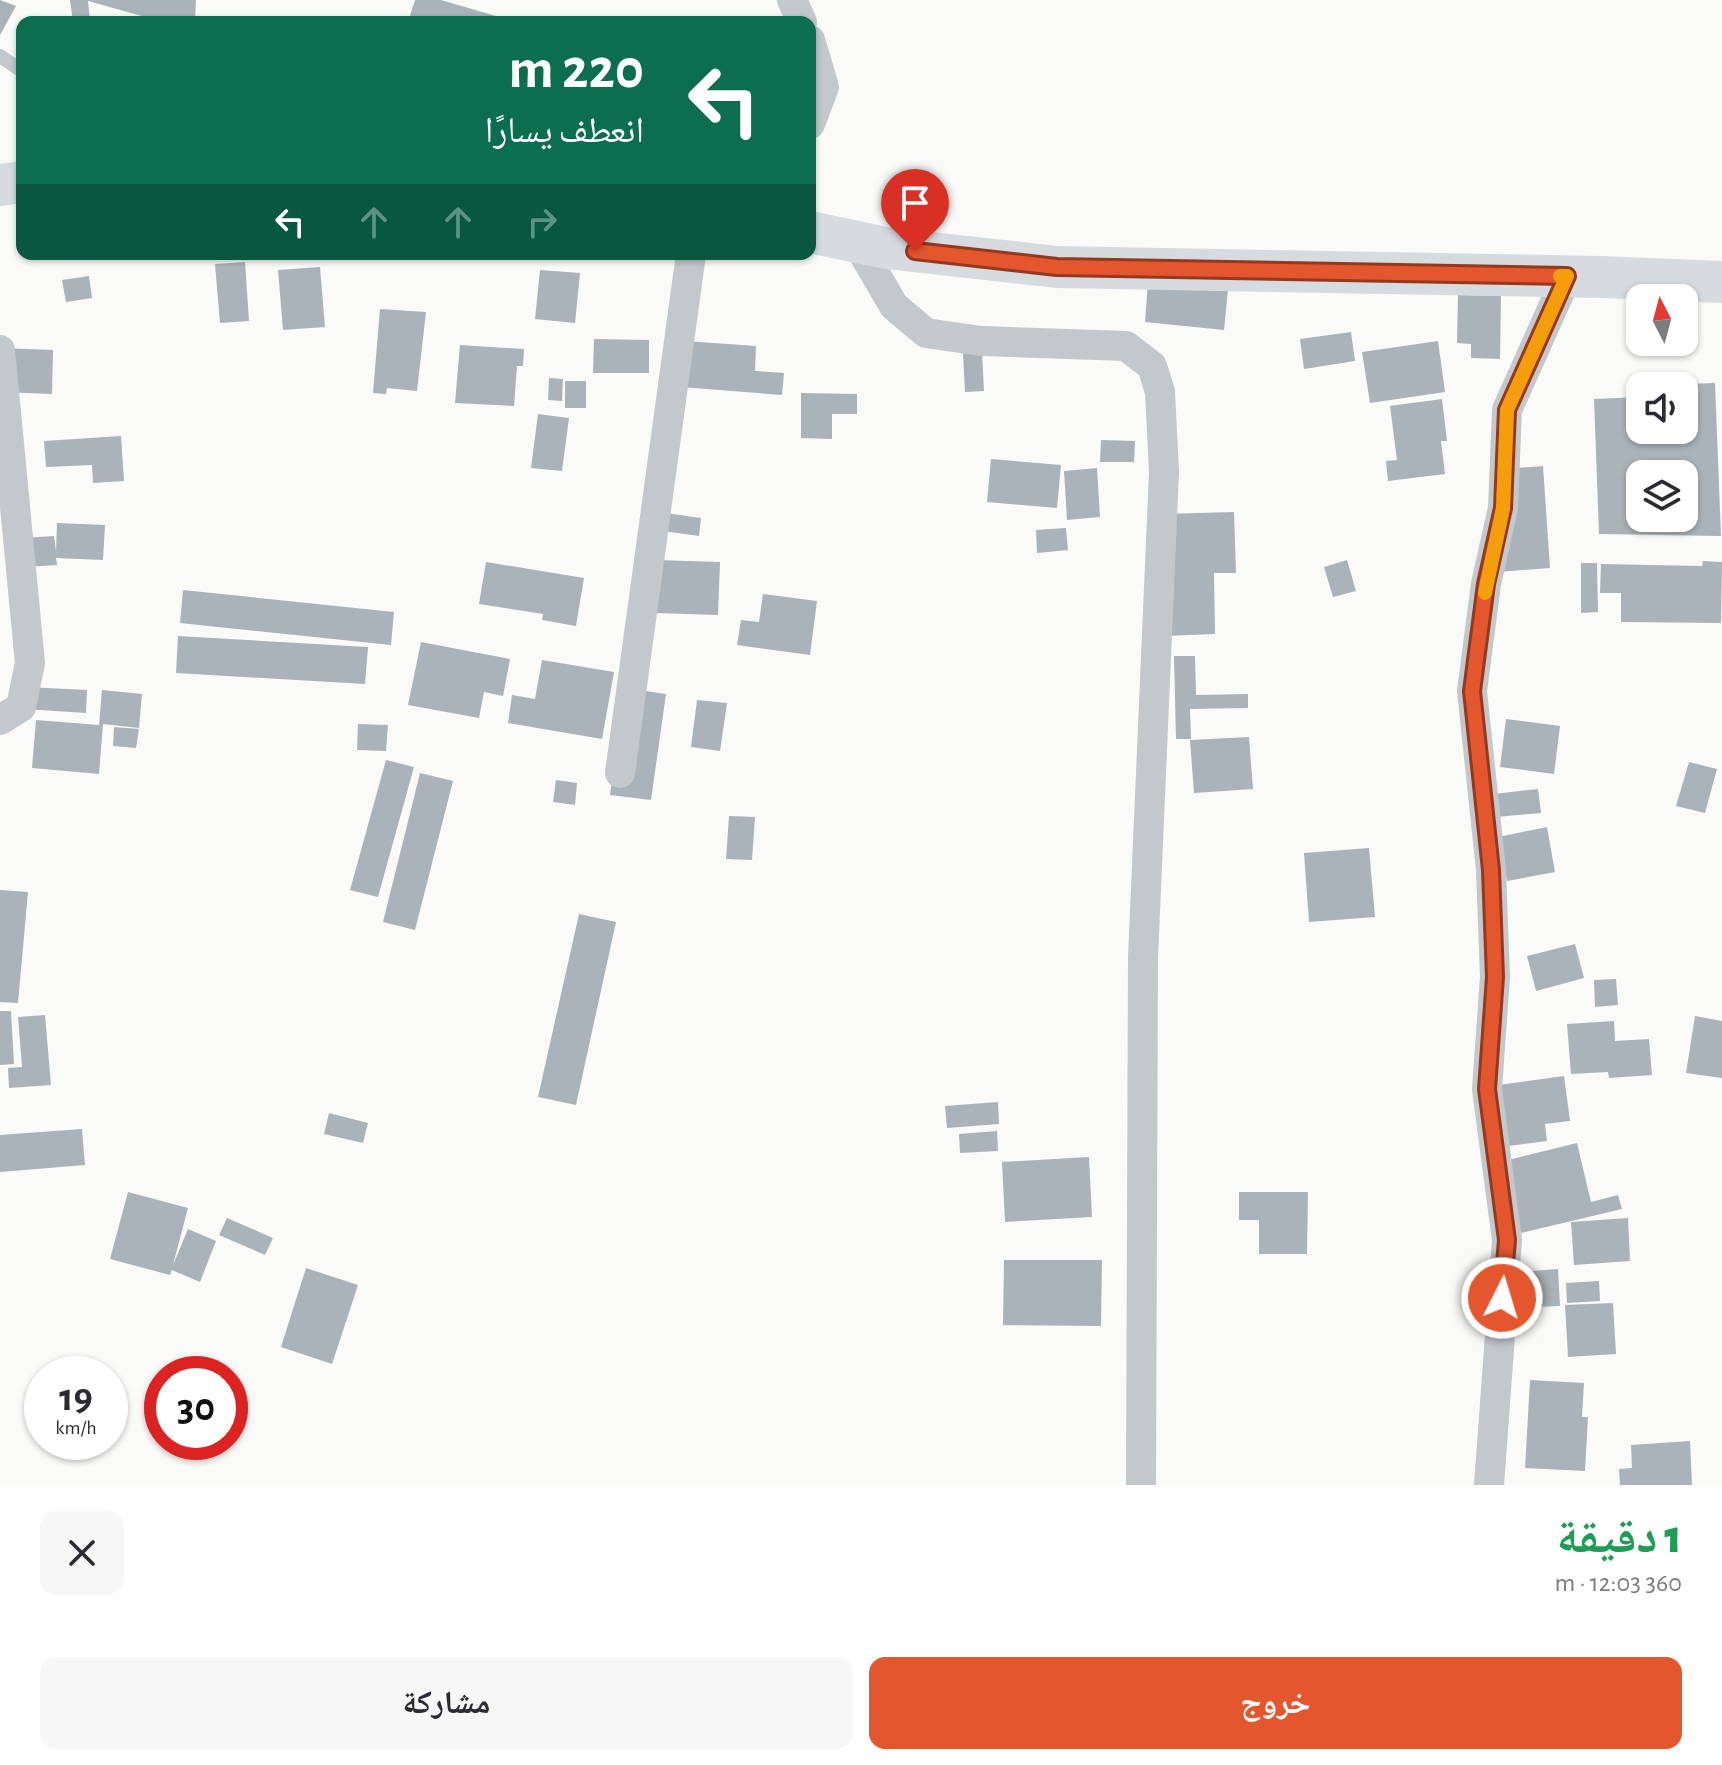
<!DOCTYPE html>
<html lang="ar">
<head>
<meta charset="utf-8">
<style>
  :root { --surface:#fff; --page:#f7f7f7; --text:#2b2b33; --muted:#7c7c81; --accent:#e4572e }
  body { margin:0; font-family:"Alegreya Sans","Noto Naskh Arabic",sans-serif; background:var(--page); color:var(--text); direction:rtl; height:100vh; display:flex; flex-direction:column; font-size:30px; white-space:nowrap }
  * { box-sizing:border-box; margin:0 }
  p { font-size:26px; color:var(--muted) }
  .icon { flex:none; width:44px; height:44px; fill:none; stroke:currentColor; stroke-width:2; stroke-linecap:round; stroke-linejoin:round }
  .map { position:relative; height:1485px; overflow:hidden; direction:ltr }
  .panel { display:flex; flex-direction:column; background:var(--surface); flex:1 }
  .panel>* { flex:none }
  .guide { position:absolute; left:16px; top:16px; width:800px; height:244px; border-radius:16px; box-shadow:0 2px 6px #0004; direction:rtl; background:#0b6e4f; color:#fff; overflow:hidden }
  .needle { width:52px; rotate:354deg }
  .fabs { position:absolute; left:1626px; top:284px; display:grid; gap:16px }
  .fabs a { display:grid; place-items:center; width:72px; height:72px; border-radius:16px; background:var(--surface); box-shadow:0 2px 6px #0004; font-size:40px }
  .speed { position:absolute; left:24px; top:1356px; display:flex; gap:16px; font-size:40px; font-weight:700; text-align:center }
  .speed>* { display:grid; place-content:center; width:104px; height:104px; border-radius:50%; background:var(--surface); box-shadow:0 2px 6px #0004; line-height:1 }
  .speed small { font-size:20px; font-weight:400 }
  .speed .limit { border:12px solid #d22; background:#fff; color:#111 }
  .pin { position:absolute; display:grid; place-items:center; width:68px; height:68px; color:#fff; margin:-82px -34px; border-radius:50% 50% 50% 0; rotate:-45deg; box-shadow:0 0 8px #0007 }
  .pin .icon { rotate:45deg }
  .me { position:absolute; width:88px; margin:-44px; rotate:5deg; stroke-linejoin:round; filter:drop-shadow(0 0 6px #0008) }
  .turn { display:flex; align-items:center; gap:28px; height:168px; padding:0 40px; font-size:36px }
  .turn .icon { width:104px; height:104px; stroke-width:2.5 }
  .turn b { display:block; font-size:56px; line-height:68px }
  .lanes { display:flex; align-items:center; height:76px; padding:0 40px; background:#0003; justify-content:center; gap:40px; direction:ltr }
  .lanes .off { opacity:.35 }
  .round { display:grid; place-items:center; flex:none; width:84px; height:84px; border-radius:16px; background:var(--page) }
  .headline { display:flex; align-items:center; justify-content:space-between; height:136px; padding:0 40px }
  h1 { font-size:48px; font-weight:800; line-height:60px; color:#1e9e55 }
  .button { display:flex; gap:16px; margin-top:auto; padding:16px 40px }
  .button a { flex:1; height:92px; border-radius:16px; background:var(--accent); color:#fff; font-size:32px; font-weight:800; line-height:92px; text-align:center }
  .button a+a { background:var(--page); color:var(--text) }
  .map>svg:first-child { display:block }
  .building { fill:#aab3b9; fill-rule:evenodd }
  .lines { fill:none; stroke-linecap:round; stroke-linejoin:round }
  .service { stroke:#c3c8cc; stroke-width:14 }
  .minor { stroke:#c3c8cc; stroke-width:30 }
  .secondary { stroke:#d6dbdf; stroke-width:42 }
  .route-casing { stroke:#94391e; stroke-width:20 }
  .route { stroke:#e4572e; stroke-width:14 }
  .slow { stroke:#f59e0b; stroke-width:14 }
</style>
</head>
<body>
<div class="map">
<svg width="1722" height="1485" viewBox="0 0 1722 1485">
  <rect width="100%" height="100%" fill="#fafaf8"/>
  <g class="building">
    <path d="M0 0 16 6 0 35Z"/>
    <path d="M70 0H196L195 22H149V18L88 1 90 20 73 22Z"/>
    <path d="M415 0H441L496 16 494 22H408Z"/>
    <path d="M245 262 249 321 220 323 215 264Z"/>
    <path d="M320 267 325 327 283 330 278 270Z"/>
    <path d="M540 270 580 273 575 323 535 319Z"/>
    <path d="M89 276 92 298 66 302 62 280Z"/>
    <path d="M1148 283 1228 290 1224 330 1145 322Z"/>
    <path d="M1458 295 1501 296 1500 359 1471 358V344L1457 343Z"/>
    <path d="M380 309 426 312 417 391 387 388 386 394 373 393Z"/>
    <path d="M1351 332 1355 361 1304 369 1300 339Z"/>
    <path d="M594 339 649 340V373H593Z"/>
    <path d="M685 341 756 346 755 371 784 373 782 395 681 387Z"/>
    <path d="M1438 341 1445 392 1370 403 1362 352Z"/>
    <path d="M460 345 524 349 523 366H517L514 406 455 403Z"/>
    <path d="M0 348 53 350 52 394 0 392Z"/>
    <path d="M982 352 984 391 965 392 963 353Z"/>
    <path d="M549 378 563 379 562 401 548 400Z"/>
    <rect x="565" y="381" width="21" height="27"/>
    <path d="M1715 383 1721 536 1599 534 1594 399 1640 397V430H1684V384ZM1640 474H1684V518H1640Z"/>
    <path d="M801 393 857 394V414H832V439L801 438Z"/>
    <path d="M1442 399 1447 441H1441L1445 474 1388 481 1386 461 1397 460 1390 406Z"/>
    <path d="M538 414 569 418 562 471 531 468Z"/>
    <path d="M121 436 124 481 93 483 92 465 46 467 44 441Z"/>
    <path d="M1101 440 1135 441 1134 462H1100Z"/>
    <path d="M991 459 1061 465 1057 508 987 502Z"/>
    <path d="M1543 466 1550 568 1498 572 1490 470Z"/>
    <path d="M1097 468 1100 517 1067 520 1064 471Z"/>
    <path d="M658 512 701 518 699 536 656 530Z"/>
    <path d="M1234 512 1236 573H1214L1215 634 1165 636 1162 514Z"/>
    <path d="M57 523 105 525 103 560 56 558 57 565 26 567 23 538 54 536 56 551Z"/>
    <path d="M1066 528 1068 550 1037 553 1036 530Z"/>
    <path d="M655 560 720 562 718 615 654 613Z"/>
    <path d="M1347 560 1356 591 1333 597 1324 567Z"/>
    <path d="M1703 561 1722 562 1721 623 1621 622V593H1600L1601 564 1702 566Z"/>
    <path d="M486 562 584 578 576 626 542 620 543 614 479 604Z"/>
    <path d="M1581 563H1597L1598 612 1581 613Z"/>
    <path d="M183 590 394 612 391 645 180 623Z"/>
    <path d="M763 594 817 601 810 655 737 645 741 620 759 622Z"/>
    <path d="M178 636 368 647 365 684 176 673Z"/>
    <path d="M421 642 510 659 503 696 484 692 479 718 408 705Z"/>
    <path d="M1174 656H1195L1196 695 1248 694V708L1190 709 1191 739H1176Z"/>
    <path d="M542 660 614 672 602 739 508 723 512 695 535 699Z"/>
    <path d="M25 687 87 690 86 713 24 709Z"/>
    <path d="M625 688 666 694 651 800 610 795Z"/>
    <path d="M102 690 142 694 139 728 103 724 99 774 32 768 36 720 99 725Z"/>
    <path d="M697 700 727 703 720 751 691 747Z"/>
    <path d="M1506 719 1560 726 1554 774 1500 767Z"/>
    <path d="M358 724 388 725 386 751 357 750Z"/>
    <path d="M114 727 139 729 136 748 113 746Z"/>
    <path d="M1249 737 1253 789 1194 793 1190 740Z"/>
    <path d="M386 760 414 767 378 897 350 890Z"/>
    <path d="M1689 762 1717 769 1705 813 1676 806Z"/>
    <path d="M420 773 453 781 415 930 383 922Z"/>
    <path d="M556 780 577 783 575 805 553 802Z"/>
    <path d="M1538 789 1541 813 1496 817 1494 794Z"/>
    <path d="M729 816 755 817 752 860 726 859Z"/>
    <path d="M1547 827 1555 872 1507 881 1498 837Z"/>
    <path d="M1369 848 1375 917 1309 922 1304 853Z"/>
    <path d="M0 890 28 892 18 1003 0 1002Z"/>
    <path d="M579 914 616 922 576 1105 538 1097Z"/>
    <path d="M1575 944 1584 978 1536 991 1527 956Z"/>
    <path d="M1616 979 1618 1005 1595 1007 1594 980Z"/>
    <path d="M0 1011H11L14 1064 0 1065Z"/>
    <path d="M45 1015 51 1085 9 1088 8 1068 22 1067 18 1017Z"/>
    <path d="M1695 1016 1722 1021V1078L1686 1073Z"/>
    <path d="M1614 1021 1615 1041 1649 1039 1652 1075 1609 1078 1608 1072 1571 1074 1567 1024Z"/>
    <path d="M1564 1076 1570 1121 1545 1124 1547 1141 1484 1149 1476 1088Z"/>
    <path d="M998 1102 999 1124 947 1128 945 1106Z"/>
    <path d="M329 1113 368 1123 363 1143 324 1134Z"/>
    <path d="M82 1129 85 1165 0 1172V1135Z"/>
    <path d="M997 1131 998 1151 960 1153 959 1134Z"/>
    <path d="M1577 1143 1591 1202 1618 1195 1622 1209 1517 1234 1500 1162Z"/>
    <path d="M1089 1157 1092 1217 1005 1222 1002 1162Z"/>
    <path d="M128 1192 188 1208 173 1265 188 1229 216 1241 200 1282 172 1270 170 1275 110 1259Z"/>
    <path d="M1239 1192H1308L1307 1254H1259V1220H1239Z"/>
    <path d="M227 1218 273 1238 265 1255 219 1235Z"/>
    <path d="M1628 1218 1630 1261 1574 1265 1571 1222Z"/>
    <path d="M1004 1260H1102L1101 1326 1003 1325Z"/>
    <path d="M306 1268 358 1285 332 1364 281 1347Z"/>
    <path d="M1558 1269 1560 1306 1534 1307 1532 1271Z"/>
    <path d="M1599 1281 1600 1301 1567 1303 1566 1283Z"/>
    <path d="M1613 1303 1616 1354 1568 1357 1565 1305Z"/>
    <path d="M1530 1380 1584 1383 1582 1417H1588L1585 1471 1525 1468Z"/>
    <path d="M1690 1441 1692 1485H1620L1619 1469 1632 1468 1631 1445Z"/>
  </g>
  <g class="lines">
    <path class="service" d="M0 56 22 71"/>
    <g class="minor">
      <path d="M792 0 802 22"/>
      <path d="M810 40 824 87 810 124"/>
      <path d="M856 241 894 306 926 333 981 341 1126 346 1152 366 1160 392 1164 472 1143 958 1141 1485"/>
      <path d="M0 350 30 663 21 707 0 720"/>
      <path d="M620 773 691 254"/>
      <path d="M1489 1485 1507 1240 1487 1089 1495 977 1491 870 1472 691 1486 584 1503 508 1507 410 1567 276"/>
    </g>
    <g class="secondary">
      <path d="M0 185 22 182"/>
      <path d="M810 232 886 248 1057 267 1601 277 1722 282"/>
    </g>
  </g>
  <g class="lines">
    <defs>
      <path id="route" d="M915 251 1057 267 1567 276 1507 410 1503 508 1486 584 1472 691 1491 870 1495 977 1487 1089 1507 1240 1502 1298"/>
    </defs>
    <use href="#route" class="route-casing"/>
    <use href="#route" class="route"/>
    <path class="slow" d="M1485 593 1503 508 1507 410 1567 276H1560"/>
  </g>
</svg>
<div class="fabs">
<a><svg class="needle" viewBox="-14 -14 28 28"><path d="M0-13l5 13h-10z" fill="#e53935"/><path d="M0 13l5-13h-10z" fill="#7c7c81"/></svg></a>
<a><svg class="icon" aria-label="sound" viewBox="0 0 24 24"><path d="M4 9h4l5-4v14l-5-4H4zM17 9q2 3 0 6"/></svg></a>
<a><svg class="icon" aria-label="layers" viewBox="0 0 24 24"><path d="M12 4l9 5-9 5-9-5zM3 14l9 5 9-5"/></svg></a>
</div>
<div class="speed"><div>19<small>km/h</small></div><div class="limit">30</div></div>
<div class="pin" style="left:915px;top:251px;background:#d93025"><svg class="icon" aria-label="arrive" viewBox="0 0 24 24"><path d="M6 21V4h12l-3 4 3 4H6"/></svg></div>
<svg class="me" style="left:1502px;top:1298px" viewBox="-20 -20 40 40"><circle r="17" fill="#e4572e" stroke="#fff" stroke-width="3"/><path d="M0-11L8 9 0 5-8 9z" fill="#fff"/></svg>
<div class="guide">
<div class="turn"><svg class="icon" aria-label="left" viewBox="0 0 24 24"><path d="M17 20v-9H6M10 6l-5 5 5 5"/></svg><div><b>220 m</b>انعطف يسارًا</div></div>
<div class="lanes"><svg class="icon" aria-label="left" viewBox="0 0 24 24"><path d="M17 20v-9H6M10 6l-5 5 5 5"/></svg><svg class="icon off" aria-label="ahead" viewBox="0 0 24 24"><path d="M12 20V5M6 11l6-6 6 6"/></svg><svg class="icon off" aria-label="ahead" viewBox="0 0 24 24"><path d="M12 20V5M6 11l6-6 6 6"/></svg><svg class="icon off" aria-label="right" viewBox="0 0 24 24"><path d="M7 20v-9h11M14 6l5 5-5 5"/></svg></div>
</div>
</div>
<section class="panel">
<div class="headline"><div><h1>1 دقيقة</h1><p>360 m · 12:03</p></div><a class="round"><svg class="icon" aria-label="close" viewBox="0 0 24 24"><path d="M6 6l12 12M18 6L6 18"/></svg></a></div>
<div class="button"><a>خروج</a><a>مشاركة</a></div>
</section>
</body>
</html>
